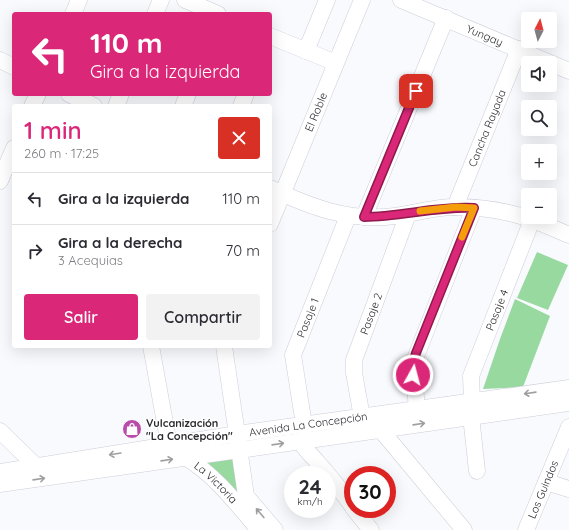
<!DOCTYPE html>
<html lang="es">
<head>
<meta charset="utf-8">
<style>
  :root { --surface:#fff; --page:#f2f2f3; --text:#2b2b33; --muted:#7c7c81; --line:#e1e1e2; --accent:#db2777 }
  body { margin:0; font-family:Quicksand,sans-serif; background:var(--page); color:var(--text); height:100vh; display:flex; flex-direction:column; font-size:15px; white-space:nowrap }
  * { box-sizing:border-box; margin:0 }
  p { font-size:13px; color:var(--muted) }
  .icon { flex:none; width:22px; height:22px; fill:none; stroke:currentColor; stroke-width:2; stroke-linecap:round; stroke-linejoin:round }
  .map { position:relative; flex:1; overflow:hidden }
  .details { position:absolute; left:12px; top:104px; width:260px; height:244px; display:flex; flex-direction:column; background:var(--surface); border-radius:4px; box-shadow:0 4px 16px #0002 }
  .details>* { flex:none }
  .top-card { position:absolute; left:12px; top:12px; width:260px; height:84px; border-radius:4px; box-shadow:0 4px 16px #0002; background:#db2777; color:#fff; overflow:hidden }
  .needle { width:26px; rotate:6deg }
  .buttons { position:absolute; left:521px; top:12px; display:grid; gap:8px }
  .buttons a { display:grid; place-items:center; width:36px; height:36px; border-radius:4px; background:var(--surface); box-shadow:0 4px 16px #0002; font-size:20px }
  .speed { position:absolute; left:284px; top:466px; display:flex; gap:8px; font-size:20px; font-weight:700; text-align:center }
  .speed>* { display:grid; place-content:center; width:52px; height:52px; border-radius:50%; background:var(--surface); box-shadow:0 4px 16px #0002; line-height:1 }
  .speed small { font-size:10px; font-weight:400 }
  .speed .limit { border:6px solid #d22; background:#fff; color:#111 }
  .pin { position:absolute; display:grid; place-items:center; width:34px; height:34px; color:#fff; margin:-17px; border-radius:8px; box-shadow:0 2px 6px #0006 }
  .me { position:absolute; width:44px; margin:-22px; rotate:7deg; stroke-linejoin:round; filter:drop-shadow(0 0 3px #0008) }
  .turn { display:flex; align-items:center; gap:14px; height:84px; padding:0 12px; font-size:18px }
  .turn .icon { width:52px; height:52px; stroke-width:2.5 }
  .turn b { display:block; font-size:28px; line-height:34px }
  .round { display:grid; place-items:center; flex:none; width:42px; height:42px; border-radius:4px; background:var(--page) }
  .overview { display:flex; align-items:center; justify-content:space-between; height:68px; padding:0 12px }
  h1 { font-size:24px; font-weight:600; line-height:30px; color:var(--accent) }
  .action { display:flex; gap:8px; margin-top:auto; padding:8px 12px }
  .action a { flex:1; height:46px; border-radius:4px; background:var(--accent); color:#fff; font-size:16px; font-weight:600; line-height:46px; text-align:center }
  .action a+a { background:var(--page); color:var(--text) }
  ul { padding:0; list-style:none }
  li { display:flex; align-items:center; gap:12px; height:52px; padding:0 12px; border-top:1px solid var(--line) }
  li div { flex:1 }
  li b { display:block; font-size:15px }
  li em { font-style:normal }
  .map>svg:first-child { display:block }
  .green { fill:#98d9a0 }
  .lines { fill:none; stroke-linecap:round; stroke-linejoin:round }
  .minor-casing { stroke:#cdcdd9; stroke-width:17 }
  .minor { stroke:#fff; stroke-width:16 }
  .oneway { stroke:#9f9fa1 }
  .route-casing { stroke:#8e194d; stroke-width:10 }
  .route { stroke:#db2777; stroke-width:7 }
  .slow { stroke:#f59e0b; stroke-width:7 }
  .labels { text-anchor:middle; stroke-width:3; stroke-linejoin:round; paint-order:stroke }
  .street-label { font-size:11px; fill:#2a2a2f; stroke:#fff }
  .poi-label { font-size:11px; font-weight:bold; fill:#2a2a2f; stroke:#fff; text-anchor:start }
</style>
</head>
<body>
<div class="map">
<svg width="569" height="530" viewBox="0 0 569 530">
  <rect width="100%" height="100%" fill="#f9fafe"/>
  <g class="green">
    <path d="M537 252 568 265 548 310 517 298Z"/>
    <path d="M515 299 550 316 523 387 483 389 500 339Z"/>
    <path d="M232 454 238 493H235L203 458Z"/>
  </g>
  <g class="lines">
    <defs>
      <g id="minor">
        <path d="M185 0 218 14"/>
        <path id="s1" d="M401 0 569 71"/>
        <path d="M73 14 79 0"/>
        <path d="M155 14 161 0"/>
        <path d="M270 36 336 63"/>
        <path d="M306 51 327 0"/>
        <path d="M0 60 14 67"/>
        <path d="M69 94 94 106"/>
        <path d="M32 106 38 94"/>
        <path d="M116 106 121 94"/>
        <path d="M183 106 188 94"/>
        <path d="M241 106 246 94"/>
        <path d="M0 181 14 148"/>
        <path d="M270 188C311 207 349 222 395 216 415 213 435 207 455 207 471 207 493 209 509 213 530 217 550 227 569 235"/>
        <path id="s2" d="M455 207 519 49"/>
        <path d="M364 217 446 18"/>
        <path id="s3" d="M270 224 362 0"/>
        <path d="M151 346 169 445"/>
        <path d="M224 346 246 496 243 511"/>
        <path id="s4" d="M472 401 471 376 532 220"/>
        <path d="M417 409 413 364 474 208"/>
        <path d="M471 416 477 471"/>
        <path id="s5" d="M362 417 354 373V360L408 214"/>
        <path d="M378 422 380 429 464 530"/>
        <path id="s6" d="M304 425 293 355 348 216"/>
        <path d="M0 431 36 466"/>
        <path d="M301 441C304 450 312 455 318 463 331 477 342 492 353 507"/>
        <path id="s7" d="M185 457C215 475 237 504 259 530"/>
        <path id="s8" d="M0 472 237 434 569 388"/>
        <path d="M546 482 569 489"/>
        <path d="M0 484 569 403"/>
        <path d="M246 496 275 530"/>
        <path d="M354 509 371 530"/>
        <path id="s9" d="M526 530 569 427"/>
      </g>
    </defs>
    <use href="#minor" class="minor-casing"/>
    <use href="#minor" class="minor"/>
  </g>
  <defs><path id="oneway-shaft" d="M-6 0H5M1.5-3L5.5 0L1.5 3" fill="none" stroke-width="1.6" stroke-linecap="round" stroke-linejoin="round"/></defs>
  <g class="oneway">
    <use href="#oneway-shaft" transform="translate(530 393) rotate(172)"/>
    <use href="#oneway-shaft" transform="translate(419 424) rotate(-8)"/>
    <use href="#oneway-shaft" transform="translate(278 444) rotate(-8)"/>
    <use href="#oneway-shaft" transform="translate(115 454) rotate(171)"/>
    <use href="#oneway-shaft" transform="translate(167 460) rotate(-8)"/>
    <use href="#oneway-shaft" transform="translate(39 479) rotate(-8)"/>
    <use href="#oneway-shaft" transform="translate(260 513) rotate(-130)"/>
  </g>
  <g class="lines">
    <defs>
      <path id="route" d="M413 375V364L416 353 474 208C436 206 401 217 364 217L416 91"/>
    </defs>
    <use href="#route" class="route-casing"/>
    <use href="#route" class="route"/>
    <path class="slow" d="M420 211 456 207 474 208 462 237"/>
  </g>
  <defs>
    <symbol id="shop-disc" viewBox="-11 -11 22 22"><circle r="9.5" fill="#b94ba9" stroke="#fff"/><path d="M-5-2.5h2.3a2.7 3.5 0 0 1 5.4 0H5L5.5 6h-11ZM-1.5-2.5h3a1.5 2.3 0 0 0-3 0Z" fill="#fff"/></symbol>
  </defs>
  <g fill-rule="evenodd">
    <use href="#shop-disc" x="121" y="418" width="22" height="22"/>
  </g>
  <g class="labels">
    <g class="street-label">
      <text dy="4" stroke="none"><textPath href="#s1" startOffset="91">Yungay</textPath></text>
      <text dy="4" stroke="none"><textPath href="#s3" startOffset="121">El Roble</textPath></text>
      <text dy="4" stroke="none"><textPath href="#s2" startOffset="85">Cancha Rayada</textPath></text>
      <text dy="4" stroke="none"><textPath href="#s4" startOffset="96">Pasaje 4</textPath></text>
      <text dy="4" stroke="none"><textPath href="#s5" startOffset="107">Pasaje 2</textPath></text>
      <text dy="4" stroke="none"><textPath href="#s6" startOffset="111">Pasaje 1</textPath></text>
      <text dy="4" stroke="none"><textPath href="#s8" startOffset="312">Avenida La Concepción</textPath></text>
      <text dy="4" stroke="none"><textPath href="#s7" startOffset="40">La Victoria</textPath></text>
      <text dy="4" stroke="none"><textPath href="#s9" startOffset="44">Los Guindos</textPath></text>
    </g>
    <g class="poi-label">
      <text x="146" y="427">Vulcanización<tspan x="146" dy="13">"La Concepción"</tspan></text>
    </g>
  </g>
</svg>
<div class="buttons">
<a><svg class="needle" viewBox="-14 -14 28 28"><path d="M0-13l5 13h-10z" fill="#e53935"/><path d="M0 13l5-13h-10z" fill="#7c7c81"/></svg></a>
<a><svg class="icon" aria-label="sound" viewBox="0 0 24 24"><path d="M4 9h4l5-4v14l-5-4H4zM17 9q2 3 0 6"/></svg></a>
<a><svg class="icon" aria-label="search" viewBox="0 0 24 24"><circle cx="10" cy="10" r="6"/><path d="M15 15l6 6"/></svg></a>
<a>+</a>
<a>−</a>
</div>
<div class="speed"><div>24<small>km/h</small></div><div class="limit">30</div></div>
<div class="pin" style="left:416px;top:91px;background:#d93025"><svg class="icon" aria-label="arrive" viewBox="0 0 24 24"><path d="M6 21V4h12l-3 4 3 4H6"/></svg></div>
<svg class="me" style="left:413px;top:375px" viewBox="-20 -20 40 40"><circle r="17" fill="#db2777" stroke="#fff" stroke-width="3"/><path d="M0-11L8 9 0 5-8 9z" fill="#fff"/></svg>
<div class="top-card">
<div class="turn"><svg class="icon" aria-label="left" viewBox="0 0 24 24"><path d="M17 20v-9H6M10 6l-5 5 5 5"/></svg><div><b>110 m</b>Gira a la izquierda</div></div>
</div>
<section class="details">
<div class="overview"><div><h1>1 min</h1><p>260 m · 17:25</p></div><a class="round" style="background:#d93025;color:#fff"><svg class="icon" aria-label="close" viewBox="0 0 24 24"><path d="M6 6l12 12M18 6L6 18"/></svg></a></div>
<ul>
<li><svg class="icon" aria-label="left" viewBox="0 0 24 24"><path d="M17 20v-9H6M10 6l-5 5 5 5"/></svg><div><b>Gira a la izquierda</b></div><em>110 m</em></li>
<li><svg class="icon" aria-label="right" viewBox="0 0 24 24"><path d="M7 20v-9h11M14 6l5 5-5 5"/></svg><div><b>Gira a la derecha</b><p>3 Acequias</p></div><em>70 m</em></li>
</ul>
<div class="action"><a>Salir</a><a>Compartir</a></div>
</section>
</div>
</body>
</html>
